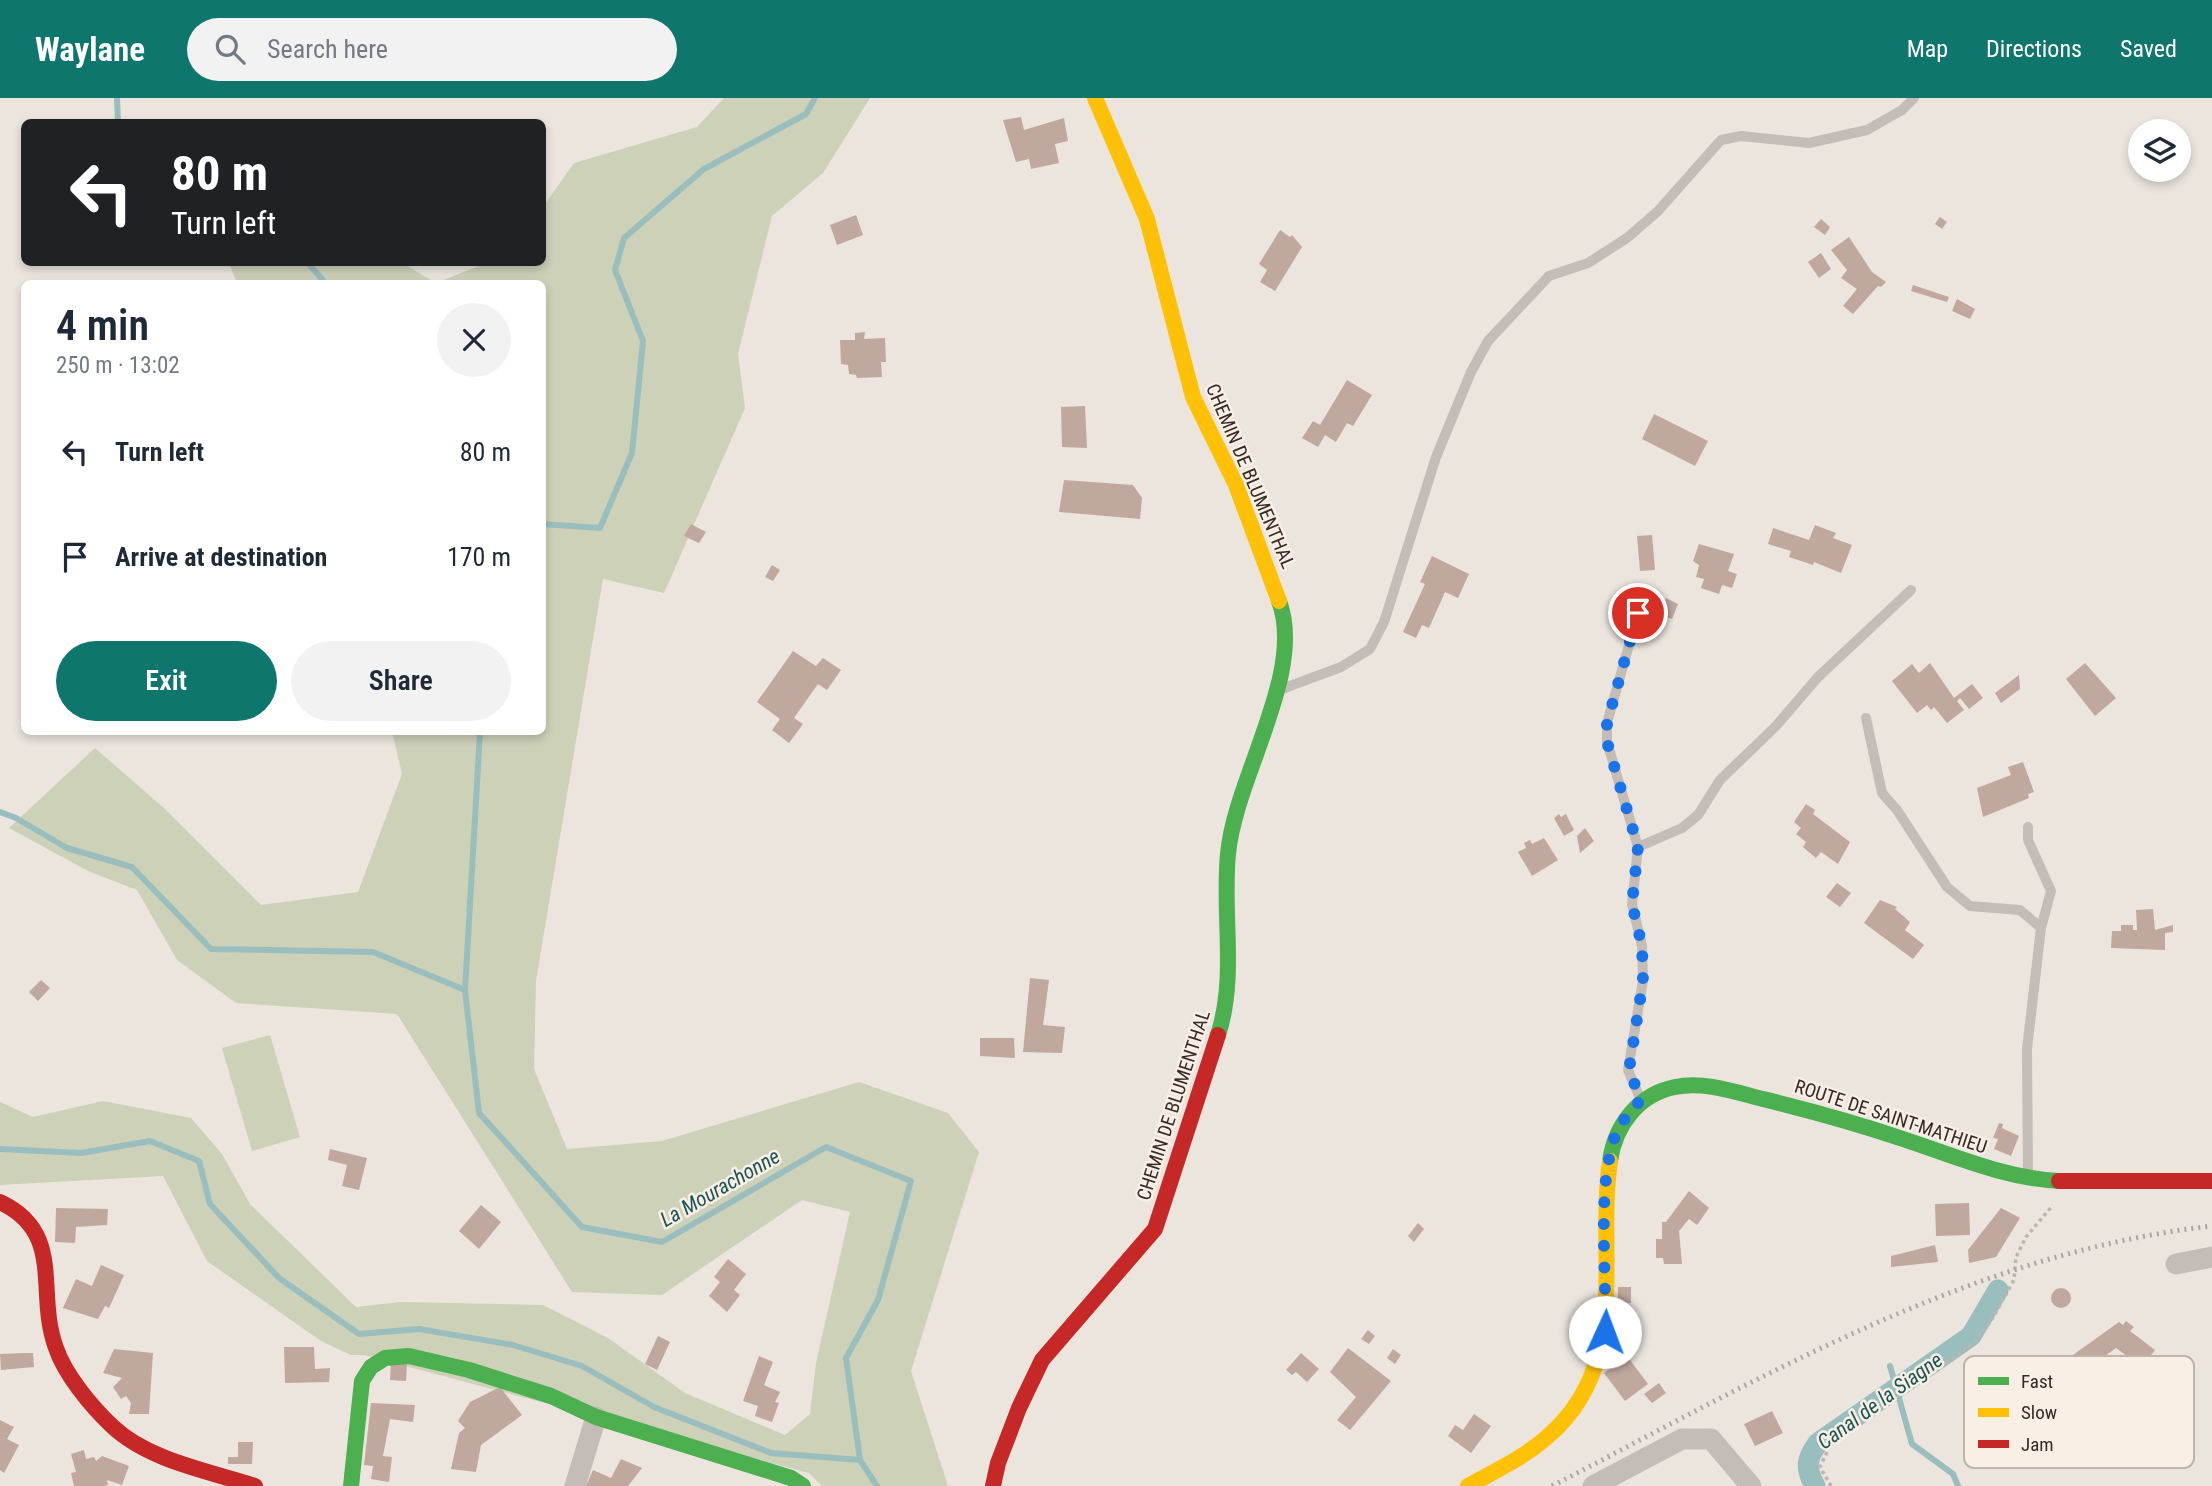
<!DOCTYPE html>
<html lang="en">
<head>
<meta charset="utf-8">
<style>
  :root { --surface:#fff; --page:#f2f2f3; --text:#1f2937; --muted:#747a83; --accent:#0f766e }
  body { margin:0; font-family:"Roboto Condensed",sans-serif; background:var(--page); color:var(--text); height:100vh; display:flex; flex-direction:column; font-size:26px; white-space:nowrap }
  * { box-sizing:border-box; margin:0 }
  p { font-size:23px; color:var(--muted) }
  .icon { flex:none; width:38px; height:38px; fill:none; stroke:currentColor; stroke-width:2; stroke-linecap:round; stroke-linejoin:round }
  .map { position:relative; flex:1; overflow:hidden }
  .sheet { position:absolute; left:21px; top:182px; width:525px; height:455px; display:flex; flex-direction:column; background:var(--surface); border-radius:10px; box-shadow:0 4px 10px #0003 }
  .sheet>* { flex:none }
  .top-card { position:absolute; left:21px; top:21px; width:525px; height:147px; border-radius:10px; box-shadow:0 4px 10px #0003; background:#202124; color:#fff; overflow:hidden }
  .controls { position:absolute; left:2128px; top:21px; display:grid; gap:14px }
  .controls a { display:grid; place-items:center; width:63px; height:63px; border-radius:50%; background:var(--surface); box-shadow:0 4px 10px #0003; font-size:35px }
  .pin { position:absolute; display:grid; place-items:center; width:60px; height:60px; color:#fff; margin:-30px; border:4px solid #fff; border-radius:50%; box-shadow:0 2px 7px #0007 }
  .me { position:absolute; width:77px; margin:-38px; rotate:2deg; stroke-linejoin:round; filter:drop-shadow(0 0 5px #0008) }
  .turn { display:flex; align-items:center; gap:24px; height:147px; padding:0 35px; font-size:32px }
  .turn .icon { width:91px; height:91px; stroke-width:2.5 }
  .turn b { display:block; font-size:49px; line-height:60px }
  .round { display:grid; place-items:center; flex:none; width:74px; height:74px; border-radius:37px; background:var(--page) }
  .overview { display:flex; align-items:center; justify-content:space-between; height:119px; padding:0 35px }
  h1 { font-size:42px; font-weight:600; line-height:52px }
  .primary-button { display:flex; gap:14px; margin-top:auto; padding:14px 35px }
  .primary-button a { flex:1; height:80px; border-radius:42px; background:var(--accent); color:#fff; font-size:28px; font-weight:600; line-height:80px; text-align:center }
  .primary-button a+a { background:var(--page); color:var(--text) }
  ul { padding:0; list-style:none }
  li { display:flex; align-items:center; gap:21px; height:105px; padding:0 35px }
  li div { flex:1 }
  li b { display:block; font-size:26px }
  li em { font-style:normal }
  header { display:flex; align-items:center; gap:42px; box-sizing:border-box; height:98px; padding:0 35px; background:var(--accent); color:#fff }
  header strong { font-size:33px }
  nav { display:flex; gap:38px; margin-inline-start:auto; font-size:24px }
  .search { width:490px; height:63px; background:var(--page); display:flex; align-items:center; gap:18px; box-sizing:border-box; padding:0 24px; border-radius:38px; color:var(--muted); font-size:26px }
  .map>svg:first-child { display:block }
  .green { fill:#cdd1b8 }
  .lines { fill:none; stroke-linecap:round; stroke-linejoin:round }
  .stream { stroke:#9abebd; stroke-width:6 }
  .canal { stroke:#9abebd; stroke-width:21 }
  .building { fill:#c0a89f }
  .path { stroke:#bdb5b0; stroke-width:3.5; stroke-dasharray:3.5 3.5; stroke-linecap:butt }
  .lane { stroke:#c4bdb7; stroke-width:10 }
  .street { stroke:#c4bdb7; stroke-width:21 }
  .fast { stroke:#4caf50; stroke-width:16 }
  .slow { stroke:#ffc107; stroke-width:16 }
  .jam { stroke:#c62828; stroke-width:16 }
  .rail { stroke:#aca6a2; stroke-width:5; stroke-dasharray:2 5; stroke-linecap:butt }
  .route { stroke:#1a73e8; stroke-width:12; stroke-dasharray:0 21.6 }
  .labels { text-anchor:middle; stroke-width:5; stroke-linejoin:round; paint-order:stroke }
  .street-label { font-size:19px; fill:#352a26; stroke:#f9efe5 }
  .water-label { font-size:21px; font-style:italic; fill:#1b5457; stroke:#f9efe5 }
  .key { fill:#f9efe5; stroke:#beb4ac; stroke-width:2 }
  .key-label { font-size:19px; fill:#352a26 }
</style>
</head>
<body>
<header>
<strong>Waylane</strong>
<div class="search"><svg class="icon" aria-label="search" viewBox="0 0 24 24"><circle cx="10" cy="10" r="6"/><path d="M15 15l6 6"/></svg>Search here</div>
<nav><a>Map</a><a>Directions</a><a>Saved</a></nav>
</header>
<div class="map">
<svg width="2212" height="1388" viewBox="0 0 2212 1388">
  <rect width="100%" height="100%" fill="#ebe5de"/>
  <g class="green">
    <path d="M724 0H870L823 75 772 118 738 256 745 310 664 495 603 481 536 883 534 971 567 1051 662 1043 859 984 948 1015 979 1054 911 1273 948 1388H822L809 1375 364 1257H351L321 1243 207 1163 163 1078 0 1087V1004L33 1019 103 1003 191 1020 222 1056 250 1106 356 1209 401 1204 543 1207 608 1240 685 1295 785 1337 810 1316 816 1265 850 1114 802 1102 662 1197 572 1194 397 916 236 905 177 862 137 792 88 773 9 730 95 650 165 711 261 807 358 794 402 676 392 634H542V186L237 185 229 165H402L436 185 486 165 542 164 543 109 574 65 697 29Z"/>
    <path d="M270 937 300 1039 252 1053 222 950Z"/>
  </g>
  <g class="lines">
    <g class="stream">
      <path d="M117 0 118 24"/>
      <path d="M307 164 326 186"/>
      <path d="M542 426 600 430 632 355 643 243 615 172 624 140 704 71 806 16 815 0"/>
      <path d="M480 634 465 892 479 1015 582 1129 662 1144 826 1049 911 1083 878 1202 846 1260 860 1362 877 1388"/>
      <path d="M0 714 16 720 67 750 132 769 211 851 373 854 465 892"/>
      <path d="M0 1051 81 1055 150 1043 199 1063 210 1106 279 1180 359 1236 419 1231 513 1247 582 1268 654 1309 771 1355 860 1362"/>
      <path d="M1890 1268 1912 1346 1953 1376 1958 1388"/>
    </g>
    <path class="canal" d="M1815 1388C1805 1370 1806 1361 1818 1345L1971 1238 1998 1192"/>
  </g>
  <g class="building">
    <path d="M1021 19 1024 32 1064 20 1068 43 1055 46 1059 65 1031 71 1029 61 1016 64 1003 22Z"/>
    <path d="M856 117 863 137 837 147 830 127Z"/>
    <path d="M1940 119 1947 124 1942 131 1935 126Z"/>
    <path d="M1821 121 1830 129 1825 137 1814 129Z"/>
    <path d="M1280 132 1290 139 1292 137 1302 149 1275 193 1260 184 1267 172 1259 166Z"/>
    <path d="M1849 139 1872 174 1886 184 1881 189 1878 188 1853 216 1843 208 1857 191 1841 180 1847 172 1831 152Z"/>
    <path d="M1821 155 1831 171 1819 180 1808 164Z"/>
    <path d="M1913 187 1949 199 1947 204 1911 193Z"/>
    <path d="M1957 201 1975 211 1970 221 1952 213Z"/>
    <path d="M865 234 864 241 885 240 886 264H881L882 279 857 280 856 277 849 276 848 267 841 266 840 242H855V235Z"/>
    <path d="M1347 282 1372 297 1353 328 1347 325 1336 344 1325 337 1318 349 1302 340 1313 323 1320 327Z"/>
    <path d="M1085 308 1087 350 1062 349 1061 309Z"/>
    <path d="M1654 316 1708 343 1695 368 1642 341Z"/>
    <path d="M1064 382 1133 387 1142 400 1140 421 1059 414Z"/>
    <path d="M691 426 706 434 699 445 684 438Z"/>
    <path d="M1815 427 1836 435 1833 440 1852 447 1841 475 1814 464 1813 467 1789 459 1791 453 1768 446 1773 430 1809 442Z"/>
    <path d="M1652 437 1655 472 1640 473 1637 438Z"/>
    <path d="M1699 446 1734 456 1728 473 1737 476 1732 490 1722 487 1719 496 1701 490 1704 481 1696 479 1699 467 1693 463Z"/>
    <path d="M1432 458 1469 476 1458 500 1445 494 1429 530 1422 527 1416 540 1403 534 1425 486 1420 484Z"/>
    <path d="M772 467 780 472 773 483 765 479Z"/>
    <path d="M1666 500 1678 506 1672 521 1659 517Z"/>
    <path d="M793 553 816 568 823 560 841 572 827 592 818 586 794 620 803 626 789 645 772 632 780 621 757 604Z"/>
    <path d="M1930 565 1954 600 1972 586 1983 600 1969 611 1960 600 1957 603 1964 612 1947 625 1934 609 1931 612 1927 607 1917 615 1892 583 1912 566 1919 575Z"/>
    <path d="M2085 565 2116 600 2095 618 2066 581Z"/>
    <path d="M2019 577 2020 591 2001 605 1995 595Z"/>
    <path d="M2023 664 2034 694 2028 696 2029 700 1983 719 1977 690 2011 677 2008 669Z"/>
    <path d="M1806 706 1815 712 1813 716 1850 744 1838 766 1821 754 1816 760 1803 749 1806 744 1796 736 1801 730 1794 724Z"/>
    <path d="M1559 716 1561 719 1566 716 1574 732 1564 738 1554 720Z"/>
    <path d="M1585 730 1594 743 1580 755 1577 738Z"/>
    <path d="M1544 740 1558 762 1532 778 1518 754 1526 750 1524 745 1530 742 1532 746Z"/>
    <path d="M1837 785 1851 795 1840 809 1826 799Z"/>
    <path d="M1880 802 1897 809 1895 811 1910 824 1905 832 1924 847 1913 861 1864 825Z"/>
    <path d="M2153 811 2155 832 2173 827V834L2165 835V852L2111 850 2112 833H2121V827H2133V832H2137L2136 812Z"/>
    <path d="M1030 880 1049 882 1043 927 1065 929 1062 955 1023 954Z"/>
    <path d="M41 882 50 890 38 903 29 894Z"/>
    <path d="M980 940H1014L1015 960 980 958Z"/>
    <path d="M1999 1025 2003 1026 2002 1030 2019 1038 2011 1058 1994 1051 1998 1041 1993 1040Z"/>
    <path d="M330 1051 367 1060 359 1092 342 1088 347 1067 328 1062Z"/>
    <path d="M1689 1093 1709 1110 1697 1127 1689 1121 1679 1133 1682 1166H1664L1663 1160H1656V1141H1662V1124H1666Z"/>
    <path d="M1969 1105 1970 1137 1936 1138 1935 1106Z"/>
    <path d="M481 1107 501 1124 479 1151 459 1133Z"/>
    <path d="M56 1110 108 1111 107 1127 76 1129 75 1145 55 1144Z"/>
    <path d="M2001 1110 2020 1120 1996 1159 1969 1165 1968 1152Z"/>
    <path d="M1418 1125 1424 1131 1414 1144 1408 1138Z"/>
    <path d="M1935 1147 1938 1164 1891 1169V1158Z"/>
    <path d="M728 1161 746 1176 734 1192 740 1197 727 1214 709 1198 720 1184 714 1179Z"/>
    <path d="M101 1167 124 1177 109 1210 105 1208 98 1221 63 1210 76 1181 92 1188Z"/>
    <rect x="1618" y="1189" width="13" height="16"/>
    <circle cx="2061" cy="1200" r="10"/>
    <path d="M2126 1223 2134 1229 2130 1233 2155 1252 2142 1269 2116 1250 2084 1273 2073 1257 2119 1224 2123 1227Z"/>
    <path d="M1368 1232 1375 1238 1369 1246 1361 1241Z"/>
    <path d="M658 1238 670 1244 657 1272 645 1266Z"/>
    <path d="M284 1249H314L315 1271 330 1270 329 1284 285 1285Z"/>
    <path d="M1348 1250 1391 1283 1350 1332 1337 1322 1356 1299 1330 1274Z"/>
    <path d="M114 1251 153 1255 149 1316H129L131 1305 126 1298 121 1301 113 1289 122 1280 103 1275Z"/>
    <path d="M1393 1251 1401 1257 1395 1266 1387 1260Z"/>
    <path d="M25 1255H33L34 1269 1 1272 0 1256Z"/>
    <path d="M1301 1255 1319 1271 1307 1284 1296 1274 1292 1277 1286 1272Z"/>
    <path d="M759 1258 773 1264 764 1287 780 1294 775 1304 779 1305 772 1324 755 1318 758 1308 743 1303Z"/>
    <path d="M1627 1258 1648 1286 1625 1303 1604 1275Z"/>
    <path d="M391 1264 407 1266 406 1283 390 1282Z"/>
    <path d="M1659 1285 1666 1295 1652 1305 1644 1296Z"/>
    <path d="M500 1289 522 1317 481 1347 476 1374 451 1371 459 1335 465 1330 458 1323 470 1304Z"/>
    <path d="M371 1305 415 1307 413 1324 390 1321 383 1358 392 1359 389 1384 371 1381 373 1368 364 1367Z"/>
    <path d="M1772 1313 1783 1335 1755 1348 1744 1326Z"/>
    <path d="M1474 1316 1491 1328 1471 1355 1448 1338 1455 1327 1463 1332Z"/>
    <path d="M0 1322 14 1329 7 1341 19 1347 4 1375 0 1372Z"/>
    <path d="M238 1344H253L252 1366H228V1359H238Z"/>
    <path d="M84 1352 86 1361 94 1359 96 1363 102 1358 129 1368 122 1387 107 1382 108 1387 104 1388H74L71 1375 76 1374 71 1356Z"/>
    <path d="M621 1361 642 1370 628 1388H586L593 1372 611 1380Z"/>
  </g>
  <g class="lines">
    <path class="path" d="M1831 1388 1820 1369 1832 1343 1974 1245 1991 1223 2014 1182 2016 1159 2026 1139 2053 1107"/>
    <g class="lane">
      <path d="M1638 515 1607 625V644L1638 749 1632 806 1642 848 1643 883 1628 972 1640 1000"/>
      <path d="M1282 591 1341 569 1370 551 1384 524 1436 359 1471 274 1488 243 1549 178 1588 165 1627 140 1658 113 1721 42 1741 38 1809 45 1867 32 1902 12 1914 0"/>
      <path d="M1866 620 1882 695 1897 712 1947 789 1970 808 2020 812 2041 830"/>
      <path d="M1638 749 1682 730 1698 717 1720 682 1776 628 1818 579 1911 492"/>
      <path d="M2028 1077 2027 951 2041 830 2051 793 2028 742V729"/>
    </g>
    <g class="street">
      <path d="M2176 1166 2212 1159"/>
      <path d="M575 1388 596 1319"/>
      <path d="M1593 1388 1682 1341H1711L1751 1388"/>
    </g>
    <g class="fast">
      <path d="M1218 937C1237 879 1222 816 1228 756 1235 679 1306 575 1279 503"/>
      <path d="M1610 1063C1615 1027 1639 996 1675 989 1704 983 1735 994 1763 1001 1812 1013 1859 1026 1906 1042 1957 1059 2005 1080 2059 1083"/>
      <path d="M351 1388 362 1283 371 1269 385 1260 409 1258 469 1272 551 1298 596 1319 791 1380 803 1388"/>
    </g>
    <g class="slow">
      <path d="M1095 0 1147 121 1193 299 1236 387 1279 503"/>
      <path d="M1468 1388C1495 1373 1523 1360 1546 1340 1633 1267 1596 1161 1610 1063"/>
    </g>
    <g class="jam">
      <path d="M2059 1083H2212"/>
      <path d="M0 1104C66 1135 35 1194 56 1250 65 1277 92 1309 112 1328 149 1363 209 1373 255 1388"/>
      <path d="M993 1388 998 1365 1019 1310 1042 1262 1155 1131 1218 937"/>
    </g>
    <path class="rail" d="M1552 1388C1763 1279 1972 1155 2212 1128"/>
  </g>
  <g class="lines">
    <path class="route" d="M1605 1234C1607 1180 1598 1102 1611 1052 1615 1032 1626 1017 1641 1002L1629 972 1643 883 1642 848 1632 806 1638 749 1607 644V625L1638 515"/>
  </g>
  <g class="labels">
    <g class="street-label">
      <text transform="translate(1251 378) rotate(67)" y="7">CHEMIN DE BLUMENTHAL</text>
      <text transform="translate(1173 1007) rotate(-72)" y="7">CHEMIN DE BLUMENTHAL</text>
      <text transform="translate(1891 1018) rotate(18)" y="7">ROUTE DE SAINT-MATHIEU</text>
    </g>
    <g class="water-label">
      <text transform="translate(720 1090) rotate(-30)" y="7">La Mourachonne</text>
      <text transform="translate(1880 1303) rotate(-36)" y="7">Canal de la Siagne</text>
    </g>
  </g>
  <rect x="1964" y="1258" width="230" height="112" rx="10" class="key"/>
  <rect x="1978" y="1279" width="31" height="8" fill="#4caf50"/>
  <rect x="1978" y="1310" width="31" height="9" fill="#ffc107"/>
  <rect x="1978" y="1342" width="31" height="8" fill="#c62828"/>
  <g class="key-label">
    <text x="2021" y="1290">Fast</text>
    <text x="2021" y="1321">Slow</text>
    <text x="2021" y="1353">Jam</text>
  </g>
</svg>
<div class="controls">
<a><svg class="icon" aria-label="layers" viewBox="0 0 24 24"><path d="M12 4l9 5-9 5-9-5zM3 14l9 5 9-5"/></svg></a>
</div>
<div class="pin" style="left:1638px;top:515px;background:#d93025"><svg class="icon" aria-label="arrive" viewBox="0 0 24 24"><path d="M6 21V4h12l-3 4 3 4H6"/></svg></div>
<svg class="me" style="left:1605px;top:1234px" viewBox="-20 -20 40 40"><circle r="19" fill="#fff"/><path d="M0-13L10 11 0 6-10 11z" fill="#1a73e8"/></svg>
<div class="top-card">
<div class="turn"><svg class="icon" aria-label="left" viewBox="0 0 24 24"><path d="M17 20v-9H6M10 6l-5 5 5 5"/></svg><div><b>80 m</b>Turn left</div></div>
</div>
<section class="sheet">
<div class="overview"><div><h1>4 min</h1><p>250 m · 13:02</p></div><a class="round"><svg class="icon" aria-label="close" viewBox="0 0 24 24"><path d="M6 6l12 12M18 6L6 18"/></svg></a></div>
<ul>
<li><svg class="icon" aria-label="left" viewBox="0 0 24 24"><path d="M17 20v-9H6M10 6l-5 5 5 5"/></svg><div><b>Turn left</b></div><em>80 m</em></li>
<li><svg class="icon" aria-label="arrive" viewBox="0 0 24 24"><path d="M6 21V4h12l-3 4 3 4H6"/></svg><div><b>Arrive at destination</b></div><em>170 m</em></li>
</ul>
<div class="primary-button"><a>Exit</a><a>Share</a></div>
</section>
</div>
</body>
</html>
